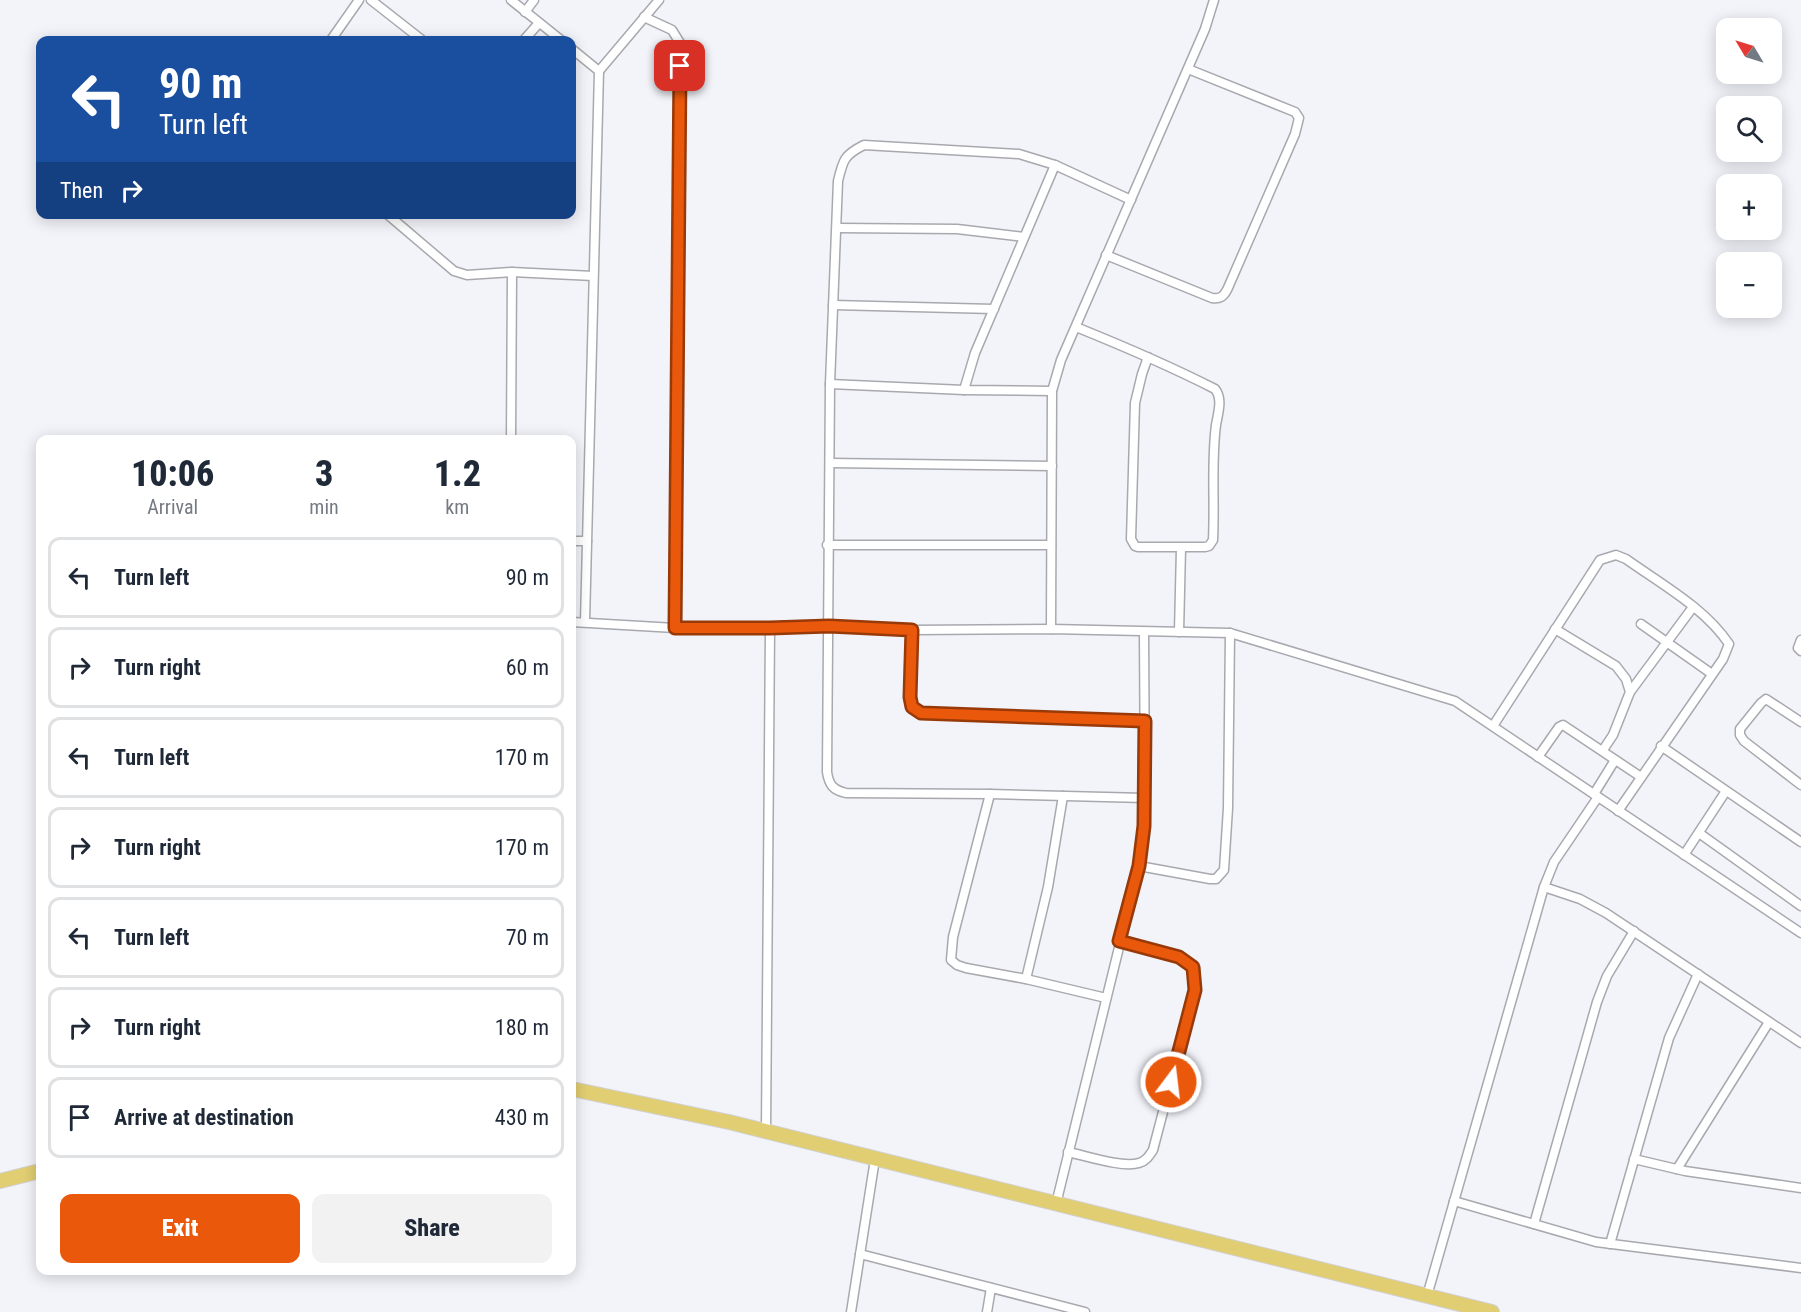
<!DOCTYPE html>
<html lang="en">
<head>
<meta charset="utf-8">
<style>
  :root { --surface:#fff; --page:#f2f2f3; --text:#1f2937; --muted:#747a83; --line:#e0e1e3; --accent:#ea580c }
  body { margin:0; font-family:"Roboto Condensed",sans-serif; background:var(--page); color:var(--text); height:100vh; display:flex; flex-direction:column; font-size:22px; white-space:nowrap }
  * { box-sizing:border-box; margin:0 }
  p { font-size:20px; color:var(--muted) }
  .icon { flex:none; width:33px; height:33px; fill:none; stroke:currentColor; stroke-width:2; stroke-linecap:round; stroke-linejoin:round }
  .map { position:relative; flex:1; overflow:hidden }
  .sheet { position:absolute; left:36px; top:435px; width:540px; height:840px; display:flex; flex-direction:column; background:var(--surface); border-radius:12px; box-shadow:0 3px 15px #0003 }
  .sheet>* { flex:none }
  .hud { position:absolute; left:36px; top:36px; width:540px; height:183px; border-radius:12px; box-shadow:0 3px 15px #0003; background:#1a4fa0; color:#fff; overflow:hidden }
  .needle { width:39px; rotate:308deg }
  .fabs { position:absolute; left:1716px; top:18px; display:grid; gap:12px }
  .fabs a { display:grid; place-items:center; width:66px; height:66px; border-radius:12px; background:var(--surface); box-shadow:0 3px 15px #0003; font-size:30px }
  .pin { position:absolute; display:grid; place-items:center; width:51px; height:51px; color:#fff; margin:-26px; border-radius:12px; box-shadow:0 3px 9px #0006 }
  .me { position:absolute; width:66px; margin:-33px; rotate:15deg; stroke-linejoin:round; filter:drop-shadow(0 0 4px #0008) }
  .turn { display:flex; align-items:center; gap:21px; height:126px; padding:0 24px; font-size:27px }
  .turn .icon { width:78px; height:78px; stroke-width:2.5 }
  .turn b { display:block; font-size:42px; line-height:51px }
  .then { display:flex; align-items:center; height:57px; padding:0 24px; background:#0003; gap:12px; font-size:22px }
  .eta { display:flex; justify-content:space-evenly; align-items:center; height:102px; text-align:center }
  .eta b { font-size:36px; font-weight:800; line-height:42px }
  .cta { display:flex; gap:12px; margin-top:auto; padding:12px 24px }
  .cta a { flex:1; height:69px; border-radius:12px; background:var(--accent); color:#fff; font-size:24px; font-weight:800; line-height:69px; text-align:center }
  .cta a+a { background:var(--page); color:var(--text) }
  ul { padding:0; list-style:none }
  li { display:flex; align-items:center; gap:18px; height:81px; margin:0 12px 9px; padding:0 12px; border:3px solid var(--line); border-radius:12px }
  li div { flex:1 }
  li b { display:block; font-size:22px }
  li em { font-style:normal }
  .map>svg:first-child { display:block }
  .lines { fill:none; stroke-linecap:round; stroke-linejoin:round }
  .minor-casing { stroke:#a8a9ae; stroke-width:11 }
  .trunk-casing { stroke:#d0d0d0; stroke-width:16 }
  .minor { stroke:#fff; stroke-width:8 }
  .trunk { stroke:#e2ce72; stroke-width:14 }
  .route-casing { stroke:#983908; stroke-width:15 }
  .route { stroke:#ea580c; stroke-width:10 }
</style>
</head>
<body>
<div class="map">
<svg width="1801" height="1312" viewBox="0 0 1801 1312">
  <rect width="100%" height="100%" fill="#f3f4fa"/>
  <g class="lines">
    <defs>
      <g id="minor">
        <path d="M371 0 422 40"/>
        <path d="M511 0 561 40"/>
        <path d="M525 12 534 0"/>
        <path d="M644 17 672 30 680 43 675 628"/>
        <path d="M331 40 359 0"/>
        <path d="M524 40 539 23"/>
        <path d="M572 49 599 71 585 622"/>
        <path d="M599 71 659 0"/>
        <path d="M1131 200 1055 165 1019 154 864 145C844 155 843 160 838 181L830 384 827 772C829 785 833 790 846 793L990 794 1145 798"/>
        <path d="M387 214 454 271 467 275 512 272 593 276"/>
        <path d="M838 228 957 229 1024 237"/>
        <path d="M1106 255 1212 298C1220 299 1223 297 1227 290L1295 134 1299 118 1295 112 1188 69"/>
        <path d="M833 305 994 309"/>
        <path d="M1076 327C1123 346 1170 366 1215 389 1223 399 1218 413 1216 425 1211 463 1215 502 1213 540L1209 546 1205 547H1138L1135 546 1131 539 1135 403 1142 374 1148 357"/>
        <path d="M830 384 964 390 1052 391"/>
        <path d="M964 390 975 353 1055 165"/>
        <path d="M511 440 512 272"/>
        <path d="M830 463 1052 466"/>
        <path d="M572 541H587"/>
        <path d="M827 545H1051"/>
        <path d="M572 622 675 628H770L829 626 912 630 1051 629 1230 633 1455 701 1801 933"/>
        <path d="M1641 624 1712 674"/>
        <path d="M1051 629 1052 391 1061 360 1205 29 1214 0"/>
        <path d="M1555 629 1616 666 1626 679 1630 692 1613 735 1603 750"/>
        <path d="M912 630 910 697 912 707 921 713 1145 721"/>
        <path d="M1179 632 1181 548"/>
        <path d="M1801 640 1798 648 1801 651"/>
        <path d="M1630 692 1693 607"/>
        <path d="M1801 722 1766 699 1761 703 1740 729V735L1744 741 1801 785"/>
        <path d="M1493 726 1600 560 1616 555 1626 559C1661 584 1705 608 1729 644L1723 659 1618 811"/>
        <path d="M1661 746 1801 842"/>
        <path d="M1538 757 1559 727 1563 725 1641 777"/>
        <path d="M990 794 953 937 951 960 957 965 966 968 1026 979 1106 998"/>
        <path d="M1594 794 1615 760"/>
        <path d="M1699 833 1801 906"/>
        <path d="M1684 855 1726 791"/>
        <path d="M1139 866 1210 879H1216L1224 870 1228 808 1230 633"/>
        <path d="M1544 887 1580 899 1606 913 1801 1043"/>
        <path d="M1026 979 1048 887 1063 796"/>
        <path d="M766 1131 770 628"/>
        <path d="M1068 1152C1087 1156 1122 1168 1139 1163 1146 1161 1149 1156 1153 1150L1195 990C1195 974 1194 964 1179 957L1119 941"/>
        <path d="M1634 1159 1685 1171 1801 1188"/>
        <path d="M1677 1169 1769 1022"/>
        <path d="M1454 1201 1596 1242 1801 1268"/>
        <path d="M1056 1204 1139 866 1145 798 1144 632"/>
        <path d="M1534 1224 1597 1002 1607 976 1634 931"/>
        <path d="M1610 1244 1669 1038 1698 974"/>
        <path d="M860 1254 1085 1312"/>
        <path d="M1427 1296 1544 887 1554 862 1598 797"/>
        <path d="M851 1312 875 1159"/>
        <path d="M987 1312 991 1288"/>
      </g>
      <g id="trunk">
        <path d="M572 1089 729 1122 1492 1312"/>
        <path d="M0 1181 40 1171"/>
      </g>
    </defs>
    <use href="#minor" class="minor-casing"/>
    <use href="#trunk" class="trunk-casing"/>
    <use href="#minor" class="minor"/>
    <use href="#trunk" class="trunk"/>
  </g>
  <g class="lines">
    <defs>
      <path id="route" d="M680 66 675 628H770L829 626 912 630 910 697 912 707 921 713 1145 721 1144 826 1139 866 1119 941 1179 957 1193 967 1195 990 1171 1082"/>
    </defs>
    <use href="#route" class="route-casing"/>
    <use href="#route" class="route"/>
  </g>
</svg>
<div class="fabs">
<a><svg class="needle" viewBox="-14 -14 28 28"><path d="M0-13l5 13h-10z" fill="#e53935"/><path d="M0 13l5-13h-10z" fill="#747a83"/></svg></a>
<a><svg class="icon" aria-label="search" viewBox="0 0 24 24"><circle cx="10" cy="10" r="6"/><path d="M15 15l6 6"/></svg></a>
<a>+</a>
<a>−</a>
</div>
<div class="pin" style="left:680px;top:66px;background:#d93025"><svg class="icon" aria-label="arrive" viewBox="0 0 24 24"><path d="M6 21V4h12l-3 4 3 4H6"/></svg></div>
<svg class="me" style="left:1171px;top:1082px" viewBox="-20 -20 40 40"><circle r="17" fill="#ea580c" stroke="#fff" stroke-width="3"/><path d="M0-11L8 9 0 5-8 9z" fill="#fff"/></svg>
<div class="hud">
<div class="turn"><svg class="icon" aria-label="left" viewBox="0 0 24 24"><path d="M17 20v-9H6M10 6l-5 5 5 5"/></svg><div><b>90 m</b>Turn left</div></div>
<div class="then">Then<svg class="icon" aria-label="right" viewBox="0 0 24 24"><path d="M7 20v-9h11M14 6l5 5-5 5"/></svg></div>
</div>
<section class="sheet">
<div class="eta">
<div><b>10:06</b><p>Arrival</p></div>
<div><b>3</b><p>min</p></div>
<div><b>1.2</b><p>km</p></div>
</div>
<ul>
<li><svg class="icon" aria-label="left" viewBox="0 0 24 24"><path d="M17 20v-9H6M10 6l-5 5 5 5"/></svg><div><b>Turn left</b></div><em>90 m</em></li>
<li><svg class="icon" aria-label="right" viewBox="0 0 24 24"><path d="M7 20v-9h11M14 6l5 5-5 5"/></svg><div><b>Turn right</b></div><em>60 m</em></li>
<li><svg class="icon" aria-label="left" viewBox="0 0 24 24"><path d="M17 20v-9H6M10 6l-5 5 5 5"/></svg><div><b>Turn left</b></div><em>170 m</em></li>
<li><svg class="icon" aria-label="right" viewBox="0 0 24 24"><path d="M7 20v-9h11M14 6l5 5-5 5"/></svg><div><b>Turn right</b></div><em>170 m</em></li>
<li><svg class="icon" aria-label="left" viewBox="0 0 24 24"><path d="M17 20v-9H6M10 6l-5 5 5 5"/></svg><div><b>Turn left</b></div><em>70 m</em></li>
<li><svg class="icon" aria-label="right" viewBox="0 0 24 24"><path d="M7 20v-9h11M14 6l5 5-5 5"/></svg><div><b>Turn right</b></div><em>180 m</em></li>
<li><svg class="icon" aria-label="arrive" viewBox="0 0 24 24"><path d="M6 21V4h12l-3 4 3 4H6"/></svg><div><b>Arrive at destination</b></div><em>430 m</em></li>
</ul>
<div class="cta"><a>Exit</a><a>Share</a></div>
</section>
</div>
</body>
</html>
